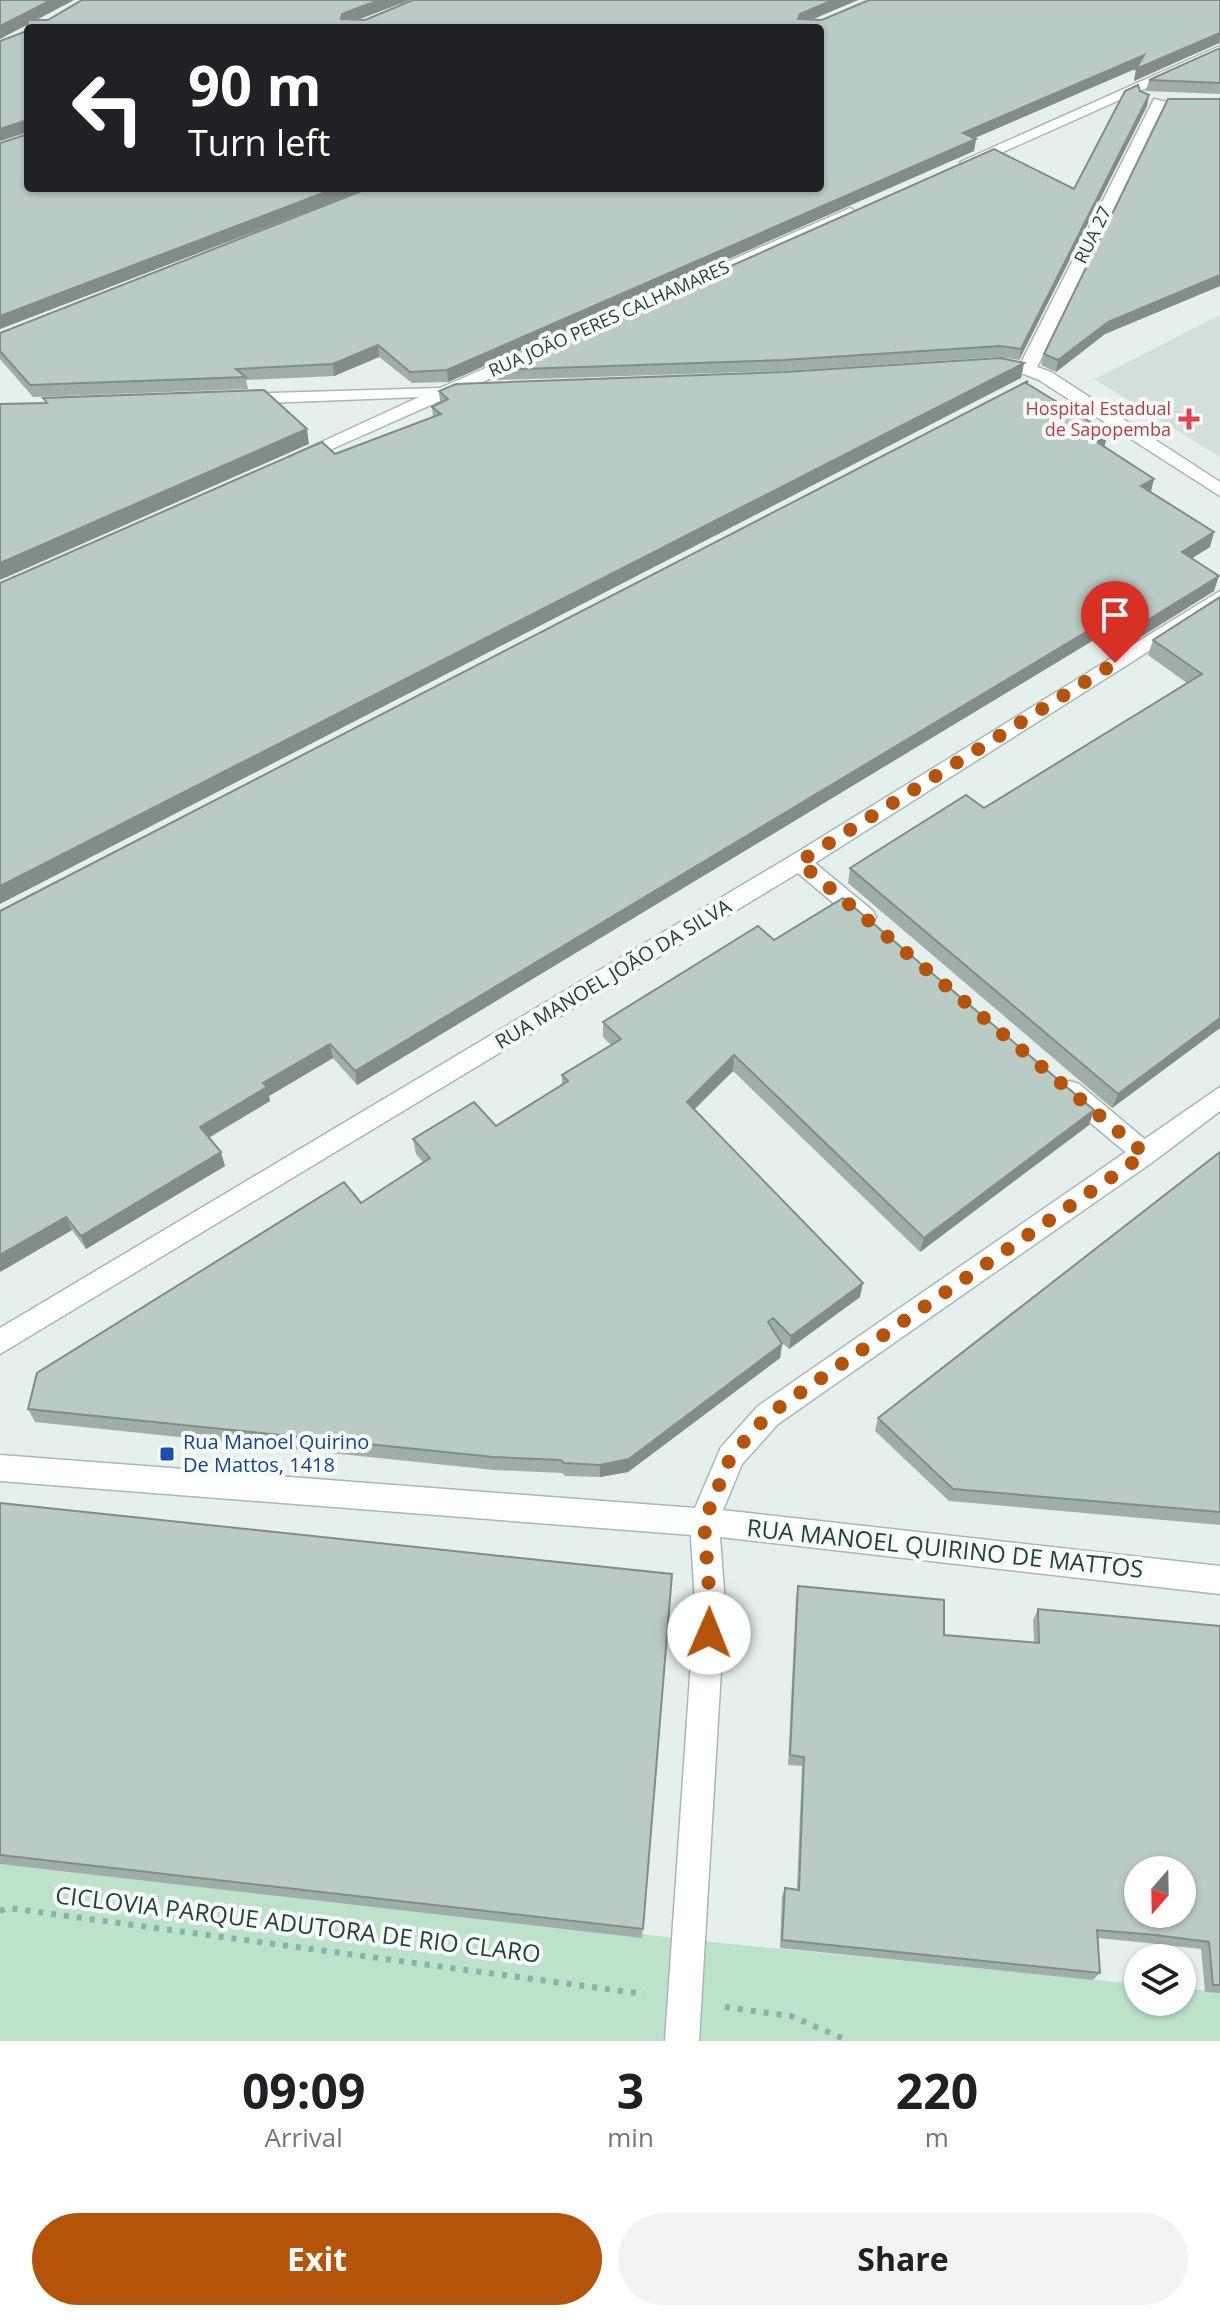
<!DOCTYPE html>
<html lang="en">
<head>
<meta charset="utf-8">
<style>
  :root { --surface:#fff; --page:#f2f2f2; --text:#202124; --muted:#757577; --accent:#b45309 }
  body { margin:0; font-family:"Open Sans",sans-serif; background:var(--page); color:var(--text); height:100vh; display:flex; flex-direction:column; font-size:30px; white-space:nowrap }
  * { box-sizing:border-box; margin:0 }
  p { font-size:26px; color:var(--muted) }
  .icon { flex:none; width:44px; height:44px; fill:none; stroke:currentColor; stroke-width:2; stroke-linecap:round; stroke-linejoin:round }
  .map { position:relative; height:2041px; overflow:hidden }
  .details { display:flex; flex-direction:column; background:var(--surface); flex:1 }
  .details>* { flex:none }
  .banner { position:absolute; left:24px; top:24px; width:800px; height:168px; border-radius:8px; box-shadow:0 2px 6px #0004; background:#202124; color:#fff; overflow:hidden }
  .needle { width:52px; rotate:200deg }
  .controls { position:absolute; left:1124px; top:1856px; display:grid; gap:16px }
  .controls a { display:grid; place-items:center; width:72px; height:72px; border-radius:50%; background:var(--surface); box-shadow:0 2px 6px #0004; font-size:40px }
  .pin { position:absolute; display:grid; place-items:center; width:68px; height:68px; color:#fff; margin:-82px -34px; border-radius:50% 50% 50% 0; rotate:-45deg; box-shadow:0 0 8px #0007 }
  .pin .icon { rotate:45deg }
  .me { position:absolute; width:88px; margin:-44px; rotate:1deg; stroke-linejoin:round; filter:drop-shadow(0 0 6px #0008) }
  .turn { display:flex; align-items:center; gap:28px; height:168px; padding:0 32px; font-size:36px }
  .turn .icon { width:104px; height:104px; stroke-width:2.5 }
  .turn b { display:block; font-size:56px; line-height:68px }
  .eta { display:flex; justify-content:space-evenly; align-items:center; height:136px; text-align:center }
  .eta b { font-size:48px; font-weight:700; line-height:56px }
  .cta { display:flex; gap:16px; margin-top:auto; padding:16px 32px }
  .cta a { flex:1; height:92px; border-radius:48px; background:var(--accent); color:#fff; font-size:32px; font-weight:700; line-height:92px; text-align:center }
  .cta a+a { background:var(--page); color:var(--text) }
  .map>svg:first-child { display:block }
  .built { fill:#d3dfda }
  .green { fill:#bce2c9 }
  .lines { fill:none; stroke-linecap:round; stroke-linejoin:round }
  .street-casing { stroke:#a7b8b3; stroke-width:3 }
  .secondary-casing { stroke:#a2bcb4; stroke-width:3 }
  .path { stroke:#83b5a9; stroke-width:6; stroke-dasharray:5 8; stroke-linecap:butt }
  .street { fill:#fff; fill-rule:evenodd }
  .secondary { fill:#fff; fill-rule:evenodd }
  .wall { fill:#a0aea9 }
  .shaded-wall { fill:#828d89 }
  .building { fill:#bacac4; stroke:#828d89; stroke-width:2; fill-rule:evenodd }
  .route { stroke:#b45309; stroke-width:14; stroke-dasharray:0 25.2 }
  .health-dot { fill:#e0444e; stroke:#f6fbf9; stroke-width:3 }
  .transit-dot { fill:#1a4fb4; stroke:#f6fbf9; stroke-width:3 }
  .labels { text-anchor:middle; stroke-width:8; stroke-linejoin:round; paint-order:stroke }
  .far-street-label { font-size:18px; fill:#22433c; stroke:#f6fbf9 }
  .far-health-label { font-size:18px; fill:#be3a42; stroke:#f6fbf9; text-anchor:end }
  .street-label { font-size:20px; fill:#22433c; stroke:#f6fbf9 }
  .transit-label { font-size:20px; fill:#164399; stroke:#f6fbf9; text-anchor:start }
  .near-street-label { font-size:24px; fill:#22433c; stroke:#f6fbf9 }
</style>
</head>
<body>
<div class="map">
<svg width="1220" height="2041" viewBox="0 0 1220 2041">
  <rect width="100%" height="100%" fill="#e5efeb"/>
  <path class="built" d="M1220 315V457L1094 379Z"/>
  <path class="green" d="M0 1857 691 1940 1138 1984V2002H1182V1988L1220 1992V2041H0Z"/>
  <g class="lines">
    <defs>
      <g id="street">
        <path d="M1220 46V55L974 165 960 162Z"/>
        <path d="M1154 99 1167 102 1037 367 1051 372 1220 482V496L1039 380 1024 374 987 370 984 366 993 361 1021 363Z"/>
        <path d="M850 208 858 213 856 216 305 461H291L289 457 419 397 238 404 229 399 238 394 440 388Z"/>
        <path d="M1220 591V606L815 863 873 911 876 917 873 923H857L798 873 0 1354V1328L791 856Z"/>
        <path d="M1070 1081 1079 1084 1154 1147 1158 1154 1154 1161 1145 1165 1136 1161 1061 1098 1058 1091 1061 1084Z"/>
        <path d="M704 1508 1220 1566V1594L720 1537 725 1603 699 2041H665L695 1603 690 1522 694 1512Z"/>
      </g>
      <path id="secondary" d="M1220 1087V1111L1154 1161 778 1424 742 1464 714 1532 704 1536 0 1481V1455L695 1508 721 1447 758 1406Z"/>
    </defs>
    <use href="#street" class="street-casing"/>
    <use href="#secondary" class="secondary-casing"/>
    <g class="path">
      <path d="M0 1911 8 1908 644 1994"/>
      <path d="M725 2007 791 2016 849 2041"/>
    </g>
    <use href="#street" class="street"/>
    <use href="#secondary" class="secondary"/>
  </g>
  <g class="wall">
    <path d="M0 0H74L36 20H48L82 0H410L358 20H365L413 0H858L813 19 822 20 869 0H1220V44L1219 43 1134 81 1137 68 974 138 976 139 974 151 448 382 412 383 379 357 334 376 246 380 248 389 33 397 0 359V333L369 188H820V28H28V188H368L0 329V143L28 134V132L0 141V41L27 31 28 24 0 39Z"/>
    <path d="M1220 48V94L1146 91 1149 80Z"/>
    <path d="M1140 91 1149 95 1147 106 1019 360 998 357 783 371 497 380V370L1074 189Z"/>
    <path d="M1220 99V286L1105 334 1056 372 1041 365 1044 354Z"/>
    <path d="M1024 363 1021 378 335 454 433 417 432 407 440 403 439 391Z"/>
    <path d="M1028 381V384L1108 433 1104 446 1154 479 1151 492 1210 547 1191 559 1214 591 1131 643 1112 629 357 1085 333 1058 269 1096 270 1101 209 1138 225 1166 86 1249 72 1230 0 1272Z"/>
    <path d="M1220 597V1028L1112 1108 848 883 850 868 984 808 1187 683 1148 655 1153 640Z"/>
    <path d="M774 940 1094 1110 1089 1125 920 1252 733 1071 694 1110 860 1297 789 1349 779 1340 782 1344 780 1358 628 1472 600 1477 565 1476 562 1473 494 1470 35 1422 28 1409 361 1203 423 1162 416 1154 413 1139 496 1126 562 1084V1075L611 1045 603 1037V1022Z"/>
    <path d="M1220 1152V1525L949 1501 875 1431 878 1418Z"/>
    <path d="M0 1503 672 1574 642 1938 0 1864Z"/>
    <path d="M798 1586 944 1635 1034 1642 1033 1620 1038 1609 1220 1626V1993L1205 1992 1201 1949 1147 1943 1098 1938 1100 1973 1093 1980 780 1948 782 1896 785 1888 797 1889 802 1766 788 1765 796 1597Z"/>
  </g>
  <g class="shaded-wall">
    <path d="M51 0H74L0 39V26Z"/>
    <path d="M379 0H410L343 25 341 19 342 14Z"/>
    <path d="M833 0H858L799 25 798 28 800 14Z"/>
    <path d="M1220 33 1219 43 1134 81 1136 69Z"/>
    <path d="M1144 55 1142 66 961 144 963 133Z"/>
    <path d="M1149 95 1147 106 1019 360 1021 349Z"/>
    <path d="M27 120 28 132 0 141V129Z"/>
    <path d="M976 139 974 151 448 382 447 370Z"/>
    <path d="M336 188H368L0 329V316Z"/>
    <path d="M1220 275V286L1105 334 1056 372 1058 360 1108 322Z"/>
    <path d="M378 345 379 357 334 376 333 364Z"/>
    <path d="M1024 363 1021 378 0 904V886Z"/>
    <path d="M307 429 309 444 0 580V563Z"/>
    <path d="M1108 433 1104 448 1094 440Z"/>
    <path d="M1154 479 1150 494 1141 486Z"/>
    <path d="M1214 532 1210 547 1177 567 1182 552Z"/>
    <path d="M1219 576 1214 591 1131 643 1135 628Z"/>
    <path d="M1116 614 1112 629 357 1085 355 1071Z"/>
    <path d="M1220 1018V1028L1112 1108 1118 1094Z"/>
    <path d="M330 1044 333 1058 269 1096 270 1101 204 1140 200 1127 263 1083Z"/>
    <path d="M734 1055 733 1071 686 1117 687 1102Z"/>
    <path d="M1094 1110 1089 1125 920 1252 924 1238Z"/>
    <path d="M221 1152 225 1166 86 1249 81 1236Z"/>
    <path d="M66 1217 72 1230 0 1272V1255Z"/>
    <path d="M863 1283 860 1297 789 1349 791 1336Z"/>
    <path d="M782 1344 780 1358 628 1472 600 1477V1465Z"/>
  </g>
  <g class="building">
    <path d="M0 0H51L0 26Z"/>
    <path d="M82 0H379L342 14 341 19 365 20 413 0H833L800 14 798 19 822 20 869 0H1220V33L1136 69 1144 55 963 133 976 139 447 370 410 372 378 345 333 364 236 369 246 377 30 385 0 351V333L369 188H820V28H28V188H336L0 316V143L28 134 27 120 0 129V41L27 31 28 20H48Z"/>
    <path d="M1220 48V83L1149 80Z"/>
    <path d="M1138 85 1140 91 1149 95 1021 349 1000 346 784 360 497 370 994 149 1074 189 1125 91Z"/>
    <path d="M1168 99H1220V275L1108 322 1058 360 1044 354Z"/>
    <path d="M1000 358 1024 363 0 886V583L322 442 335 454 441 414 432 407 448 399 439 391 456 384 784 372Z"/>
    <path d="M1028 381 1026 383 1108 433 1094 440 1154 479 1141 486 1214 532 1182 552 1219 576 1135 628 1116 614 355 1071 330 1044 263 1083 267 1087 200 1127 221 1152 81 1236 66 1217 0 1255V911Z"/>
    <path d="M264 390 307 429 0 563V404L47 403 43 398Z"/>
    <path d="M1220 597V1018L1118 1094 850 868 966 795 984 808 1202 674 1153 640Z"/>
    <path d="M843 898 1094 1110 924 1238 734 1055 687 1102 863 1283 791 1336 773 1318 768 1322 782 1344 629 1459 600 1465 564 1463 561 1460 493 1457 28 1409 37 1373 344 1182 361 1203 430 1158 413 1139 474 1102 496 1126 568 1081 562 1075 621 1039 603 1022 758 926 774 940Z"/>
    <path d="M1220 1152V1512L953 1489 878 1418Z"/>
    <path d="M0 1503 672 1574 643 1929 0 1855Z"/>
    <path d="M798 1586 944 1600V1635L1039 1643 1038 1609 1220 1626V1985H1213L1209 1942 1155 1935 1097 1930 1100 1973 782 1940 785 1888 799 1890 804 1757 790 1755ZM1138 1870H1182V1914H1138Z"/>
  </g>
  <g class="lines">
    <path class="route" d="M709 1633 710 1603 704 1522 731 1456 768 1415 1145 1154 799 862 1115 663"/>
  </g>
  <path class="health-dot" d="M1185 407h8v8h8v8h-8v8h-8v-8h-8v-8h8z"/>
  <rect class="transit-dot" x="159" y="1446" width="16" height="16" rx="4"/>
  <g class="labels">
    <g class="far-street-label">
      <text transform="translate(1093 235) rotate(-64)" y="6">RUA 27</text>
      <text transform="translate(609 319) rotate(-24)" y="6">RUA JOÃO PERES CALHAMARES</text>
    </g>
    <g class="far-health-label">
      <text x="1171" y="415">Hospital Estadual<tspan x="1171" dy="21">de Sapopemba</tspan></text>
    </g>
    <g class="street-label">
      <text transform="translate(613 974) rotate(-31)" y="7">RUA MANOEL JOÃO DA SILVA</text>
    </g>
    <g class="transit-label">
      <text x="183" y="1449">Rua Manoel Quirino<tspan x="183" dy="23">De Mattos, 1418</tspan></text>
    </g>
    <g class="near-street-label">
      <text transform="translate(945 1549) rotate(6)" y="8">RUA MANOEL QUIRINO DE MATTOS</text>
      <text transform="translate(298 1925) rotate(7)" y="8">CICLOVIA PARQUE ADUTORA DE RIO CLARO</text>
    </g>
  </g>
</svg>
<div class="controls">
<a><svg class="needle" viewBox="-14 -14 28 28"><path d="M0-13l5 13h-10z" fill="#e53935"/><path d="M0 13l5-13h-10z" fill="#757577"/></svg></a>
<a><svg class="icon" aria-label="layers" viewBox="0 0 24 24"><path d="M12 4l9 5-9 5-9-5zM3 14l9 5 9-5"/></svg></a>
</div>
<div class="pin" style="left:1115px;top:663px;background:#d93025"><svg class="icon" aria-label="arrive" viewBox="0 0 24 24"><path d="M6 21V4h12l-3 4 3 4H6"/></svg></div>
<svg class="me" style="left:709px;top:1633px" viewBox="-20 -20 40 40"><circle r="19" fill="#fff"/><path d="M0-13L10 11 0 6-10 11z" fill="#b45309"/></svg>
<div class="banner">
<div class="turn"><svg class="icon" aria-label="left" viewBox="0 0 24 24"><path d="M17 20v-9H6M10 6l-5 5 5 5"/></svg><div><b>90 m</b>Turn left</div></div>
</div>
</div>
<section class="details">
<div class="eta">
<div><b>09:09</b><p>Arrival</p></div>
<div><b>3</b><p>min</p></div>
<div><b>220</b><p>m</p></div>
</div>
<div class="cta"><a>Exit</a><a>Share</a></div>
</section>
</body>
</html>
